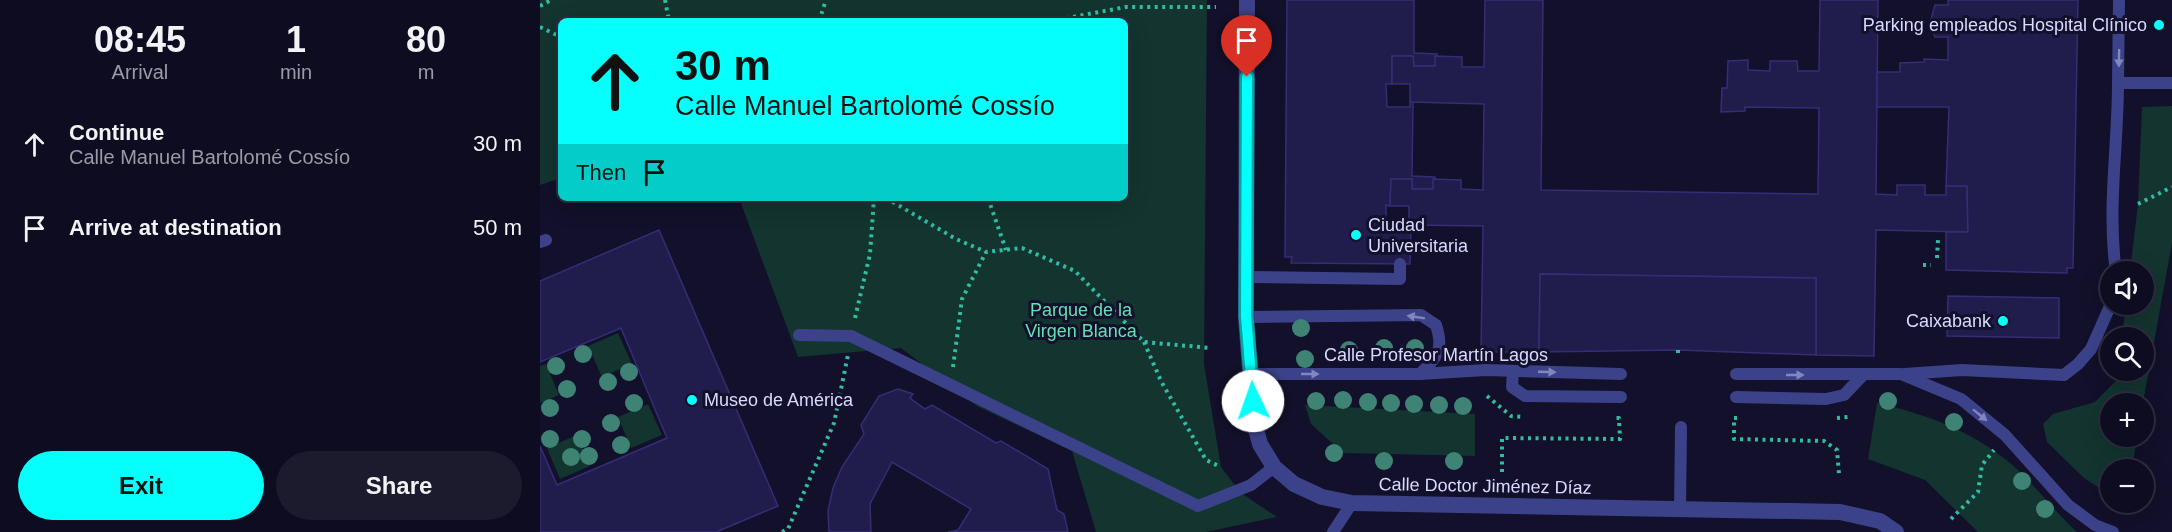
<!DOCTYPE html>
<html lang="en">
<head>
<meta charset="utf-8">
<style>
  :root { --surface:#0e0c20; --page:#1c1a2d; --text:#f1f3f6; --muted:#9b9ba5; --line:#2e2c3e; --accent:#05fffa }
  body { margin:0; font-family:Helvetica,sans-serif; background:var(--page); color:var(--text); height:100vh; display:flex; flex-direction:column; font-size:22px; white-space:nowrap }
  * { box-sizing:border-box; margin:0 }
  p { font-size:20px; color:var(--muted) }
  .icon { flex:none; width:33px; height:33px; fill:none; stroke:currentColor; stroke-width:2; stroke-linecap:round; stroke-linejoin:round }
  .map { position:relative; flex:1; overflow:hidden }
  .side { display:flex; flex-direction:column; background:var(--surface); width:540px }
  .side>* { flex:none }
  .hud { position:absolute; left:18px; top:18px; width:570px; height:183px; border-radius:9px; box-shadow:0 6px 24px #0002,0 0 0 2px var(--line); background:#05fffa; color:#111; overflow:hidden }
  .tools { position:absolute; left:1560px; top:261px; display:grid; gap:12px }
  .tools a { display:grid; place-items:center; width:54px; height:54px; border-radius:50%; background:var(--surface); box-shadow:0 6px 24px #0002,0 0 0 2px var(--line); font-size:30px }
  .pin { position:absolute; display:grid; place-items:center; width:51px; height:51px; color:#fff; margin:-62px -26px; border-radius:50% 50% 50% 0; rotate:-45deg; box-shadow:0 0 6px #0007 }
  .pin .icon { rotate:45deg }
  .me { position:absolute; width:66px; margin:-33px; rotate:357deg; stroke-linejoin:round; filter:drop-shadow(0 0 4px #0008) }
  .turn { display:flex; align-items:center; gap:21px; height:126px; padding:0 18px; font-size:27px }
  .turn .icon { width:78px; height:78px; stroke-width:2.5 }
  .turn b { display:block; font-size:42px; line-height:51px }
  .then { display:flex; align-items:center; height:57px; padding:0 18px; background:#0003; gap:12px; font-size:22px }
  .eta { display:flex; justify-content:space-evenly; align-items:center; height:102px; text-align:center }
  .eta b { font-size:36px; font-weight:800; line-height:42px }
  .cta { display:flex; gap:12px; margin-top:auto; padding:12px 18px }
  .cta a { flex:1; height:69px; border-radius:36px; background:var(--accent); color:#111; font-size:24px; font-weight:800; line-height:69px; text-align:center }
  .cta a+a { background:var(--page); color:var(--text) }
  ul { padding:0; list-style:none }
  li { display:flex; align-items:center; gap:18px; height:84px; padding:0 18px }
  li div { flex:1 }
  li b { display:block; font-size:22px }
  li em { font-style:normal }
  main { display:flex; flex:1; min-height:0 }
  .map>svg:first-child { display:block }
  .green { fill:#13342f }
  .building { fill:#201c4b; stroke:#342e77; stroke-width:1.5 }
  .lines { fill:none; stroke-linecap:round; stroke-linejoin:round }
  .path { stroke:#30bda3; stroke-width:4; stroke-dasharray:3 4.5; stroke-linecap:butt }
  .service { stroke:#3b4289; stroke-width:12 }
  .minor { stroke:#3b4289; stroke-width:16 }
  .tree { fill:#3f8375 }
  .oneway { fill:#8286be }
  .route-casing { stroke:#03a6a2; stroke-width:15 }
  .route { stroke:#05fffa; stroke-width:10 }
  .poi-dot { fill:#05fffa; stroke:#12102a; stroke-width:2 }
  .labels { text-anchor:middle; stroke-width:6; stroke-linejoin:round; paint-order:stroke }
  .poi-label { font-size:18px; fill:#d9daff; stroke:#12102a; text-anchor:end }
  .park-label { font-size:18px; fill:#63e1b3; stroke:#12102a }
  .street-label { font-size:18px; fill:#d9daff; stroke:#12102a }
</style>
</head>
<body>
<main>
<section class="side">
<div class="eta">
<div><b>08:45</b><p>Arrival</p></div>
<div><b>1</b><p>min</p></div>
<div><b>80</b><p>m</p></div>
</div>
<ul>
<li><svg class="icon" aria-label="ahead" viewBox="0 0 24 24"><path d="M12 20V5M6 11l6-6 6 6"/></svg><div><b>Continue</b><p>Calle Manuel Bartolomé Cossío</p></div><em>30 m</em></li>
<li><svg class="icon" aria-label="arrive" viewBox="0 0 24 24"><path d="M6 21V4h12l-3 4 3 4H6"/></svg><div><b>Arrive at destination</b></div><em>50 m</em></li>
</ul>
<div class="cta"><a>Exit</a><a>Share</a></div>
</section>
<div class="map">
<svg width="1632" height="532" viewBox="0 0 1632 532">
  <rect width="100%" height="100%" fill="#12102a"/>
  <g class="green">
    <path d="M0 0H667L664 364 681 467 701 493 737 517 666 532H556L532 451 437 406 361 348 258 357 199 198H585V21H21V178L0 185Z"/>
    <path d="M1632 106V243L1603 403 1570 404V436L1597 437 1592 469 1570 470V495L1544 478 1507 442 1503 424 1513 414 1555 402 1577 380 1578 371 1604 370V338L1582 337 1586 305 1604 304V272L1590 271 1598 204 1602 107Z"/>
    <path d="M78 333 92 364 62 377 48 346Z"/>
    <path d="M6 364 19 395 0 403V366Z"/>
    <path d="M1337 403C1385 414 1431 430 1470 463 1494 483 1513 510 1537 532H1438L1385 480 1328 459Z"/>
    <path d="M108 404 122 435 91 448 78 417Z"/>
    <path d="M765 405 935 414V456L803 453 771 424Z"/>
    <path d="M37 435 50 466 20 479 7 448Z"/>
  </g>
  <g class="building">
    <path d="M747 0H874V53L897 54 895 66H874L873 56H852V84H846L847 107H870V102H873L872 176 895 177 893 189H872V179H851L850 206 846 205V229L869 230 871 225 870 264 751 263 752 257H745Z"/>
    <path d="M945 0H1003L1001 190 1278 194 1279 108 1205 107V111L1181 112 1182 88H1187L1188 61 1208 60V70L1230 71V61H1257L1258 71H1279L1280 0H1338L1336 194 1357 195V185H1385V195H1406V186H1427L1428 232 1336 230 1334 356 1276 355V278L1000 274 999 352H941L943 226 869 225V206H850L851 179H872V189H893V179L921 180V189L943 190 944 104 870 102V84H852V56H873L874 66H895V56L922 57V67H944Z"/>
    <path d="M1408 0H1538L1533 268H1527V273L1406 270V232H1428L1427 186H1406L1409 107H1337V72H1360V63L1384 62V59L1408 60V37H1395L1390 23 1395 5H1408Z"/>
    <path d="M119 230 238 506 176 532H0V446L17 485 127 438 81 328 0 362V281Z"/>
    <path d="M1000 274 1276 278V355L1138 350 999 352Z"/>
    <path d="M1408 296 1519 298V338L1407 336Z"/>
    <path d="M358 389 373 394 370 398 385 409 392 405 456 443 461 441 508 469 517 510 524 514 528 532H408L418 530 431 509 352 462 330 504 331 532H289L288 511 293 488 302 467 324 434 321 425 339 396Z"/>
  </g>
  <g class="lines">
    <g class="path">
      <path d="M125 0 129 21"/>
      <path d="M0 6 11 0"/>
      <path d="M279 21 286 0"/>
      <path d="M511 21 586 7H676"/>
      <path d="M0 27 21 37"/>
      <path d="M346 198 416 239 446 252 482 248 535 271 604 342 671 348"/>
      <path d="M448 198 466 250"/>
      <path d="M1598 204 1632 187"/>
      <path d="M1397 258 1398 240"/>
      <path d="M1383 265H1391"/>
      <path d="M315 318 330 254 334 198"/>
      <path d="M604 342 621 381 666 460 681 467"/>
      <path d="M1138 350V355"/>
      <path d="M413 367 422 299 446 252"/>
      <path d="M947 396 971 416 984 417"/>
      <path d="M1197 418H1194V439L1284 441 1297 450 1299 474"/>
      <path d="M1297 418 1308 417"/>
      <path d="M962 472V438L1080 439 1079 418H1075"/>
      <path d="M1411 519 1438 492 1442 465 1454 450"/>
      <path d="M242 532 248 529 294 423 308 355"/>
    </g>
    <g class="service">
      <path d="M1579 0 1578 83H1632"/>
      <path d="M0 242 6 240"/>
      <path d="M1576 272C1567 208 1578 147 1578 83"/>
      <path d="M706 277 860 279V264"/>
      <path d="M706 317 881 315 896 325C904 349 898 356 880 374"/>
      <path d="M259 335 311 336 658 506 711 485 734 467"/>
      <path d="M973 371 972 387 985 396 1081 397"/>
      <path d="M712 374H880L946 370 1081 374"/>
      <path d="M1196 374H1361L1421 399 1465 435 1528 505 1555 525 1573 532"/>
      <path d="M1365 374 1422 370 1524 375 1538 364 1551 349 1571 304"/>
      <path d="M1196 397 1286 399 1304 395 1323 375"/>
      <path d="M1140 509 1141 427"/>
      <path d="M793 532 812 503"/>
    </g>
    <path class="minor" d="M707 0 706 317 714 422 720 444 734 467 754 484 782 497 812 503 1300 512 1340 521 1356 532"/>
  </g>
  <g class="tree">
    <circle cx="761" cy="328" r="9"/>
    <circle cx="844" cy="348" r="9"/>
    <circle cx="875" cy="348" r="9"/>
    <circle cx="809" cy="350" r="9"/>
    <circle cx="43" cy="354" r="9"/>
    <circle cx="765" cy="359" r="9"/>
    <circle cx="16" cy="366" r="9"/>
    <circle cx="89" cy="372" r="9"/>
    <circle cx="68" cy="382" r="9"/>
    <circle cx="27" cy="389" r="9"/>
    <circle cx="803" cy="400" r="9"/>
    <circle cx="776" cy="401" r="9"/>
    <circle cx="1348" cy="401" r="9"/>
    <circle cx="828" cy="402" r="9"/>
    <circle cx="94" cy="403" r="9"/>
    <circle cx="851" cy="403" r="9"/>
    <circle cx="874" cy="404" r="9"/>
    <circle cx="899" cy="405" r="9"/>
    <circle cx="923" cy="406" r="9"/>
    <circle cx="10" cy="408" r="9"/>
    <circle cx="1414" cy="422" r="9"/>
    <circle cx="71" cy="423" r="9"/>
    <circle cx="10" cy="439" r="9"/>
    <circle cx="42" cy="439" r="9"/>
    <circle cx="81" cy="445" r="9"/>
    <circle cx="794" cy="453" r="9"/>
    <circle cx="49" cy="456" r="9"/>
    <circle cx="31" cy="457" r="9"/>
    <circle cx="844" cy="461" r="9"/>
    <circle cx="914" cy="461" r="9"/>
    <circle cx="1482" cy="481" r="9"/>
    <circle cx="1505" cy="509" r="9"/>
  </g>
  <defs><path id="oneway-solid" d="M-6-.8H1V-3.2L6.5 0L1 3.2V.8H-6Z" transform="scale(1.5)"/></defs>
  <g class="oneway">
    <use href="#oneway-solid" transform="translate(1579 58) rotate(91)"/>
    <use href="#oneway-solid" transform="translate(876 317) rotate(-171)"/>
    <use href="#oneway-solid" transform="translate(1007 372) rotate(2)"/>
    <use href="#oneway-solid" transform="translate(770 374)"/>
    <use href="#oneway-solid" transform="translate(1255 375)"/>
    <use href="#oneway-solid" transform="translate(1440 415) rotate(39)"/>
  </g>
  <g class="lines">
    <defs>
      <path id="route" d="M707 77 706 316 713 401"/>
    </defs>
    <use href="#route" class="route-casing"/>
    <use href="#route" class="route"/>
  </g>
  <g class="poi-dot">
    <circle cx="1619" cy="25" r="6"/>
    <circle cx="816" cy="235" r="6"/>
    <circle cx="1463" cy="321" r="6"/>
    <circle cx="152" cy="400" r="6"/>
  </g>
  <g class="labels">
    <g class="poi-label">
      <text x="1607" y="31">Parking empleados Hospital Clínico</text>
      <text x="828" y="231" text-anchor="start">Ciudad<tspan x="828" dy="21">Universitaria</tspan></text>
      <text x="1451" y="327">Caixabank</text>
      <text x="164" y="406" text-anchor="start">Museo de América</text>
    </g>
    <g class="park-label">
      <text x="541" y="316">Parque de la<tspan x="541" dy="21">Virgen Blanca</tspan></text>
    </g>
    <g class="street-label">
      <text x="896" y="361">Calle Profesor Martín Lagos</text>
      <text transform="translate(945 486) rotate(1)" y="6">Calle Doctor Jiménez Díaz</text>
    </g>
  </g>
</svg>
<div class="tools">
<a><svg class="icon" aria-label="sound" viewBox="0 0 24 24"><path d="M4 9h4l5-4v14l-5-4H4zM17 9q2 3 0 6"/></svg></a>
<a><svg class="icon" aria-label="search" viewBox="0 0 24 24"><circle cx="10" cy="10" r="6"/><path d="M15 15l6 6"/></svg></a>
<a>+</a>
<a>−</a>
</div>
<div class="pin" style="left:707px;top:77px;background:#d93025"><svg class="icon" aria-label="arrive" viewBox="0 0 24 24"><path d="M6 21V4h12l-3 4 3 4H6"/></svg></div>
<svg class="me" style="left:713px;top:401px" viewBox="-20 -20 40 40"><circle r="19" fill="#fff"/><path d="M0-13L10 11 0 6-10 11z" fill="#05fffa"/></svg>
<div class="hud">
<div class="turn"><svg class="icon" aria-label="ahead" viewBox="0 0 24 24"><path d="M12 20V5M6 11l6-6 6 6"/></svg><div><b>30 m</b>Calle Manuel Bartolomé Cossío</div></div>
<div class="then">Then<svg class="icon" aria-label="arrive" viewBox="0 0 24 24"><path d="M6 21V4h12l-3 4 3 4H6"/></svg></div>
</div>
</div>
</main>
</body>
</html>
